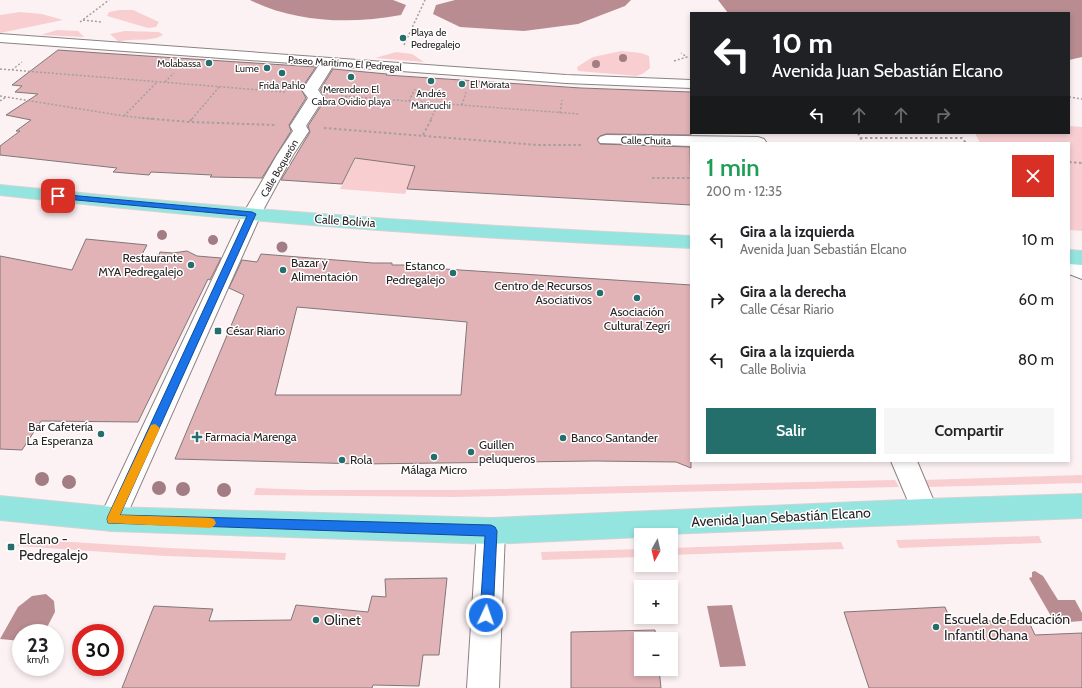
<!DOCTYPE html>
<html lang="es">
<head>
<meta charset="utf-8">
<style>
  :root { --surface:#fff; --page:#f6f6f6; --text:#202124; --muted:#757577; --accent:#246f6b }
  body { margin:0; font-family:Cabin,sans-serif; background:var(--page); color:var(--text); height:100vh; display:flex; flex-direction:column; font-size:15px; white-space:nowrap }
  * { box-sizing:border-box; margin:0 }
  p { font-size:13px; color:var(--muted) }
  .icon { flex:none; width:22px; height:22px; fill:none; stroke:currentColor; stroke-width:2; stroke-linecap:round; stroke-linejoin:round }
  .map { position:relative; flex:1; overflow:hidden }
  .sheet { position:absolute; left:690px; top:142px; width:380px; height:320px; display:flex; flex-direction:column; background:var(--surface); border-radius:0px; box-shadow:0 2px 6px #0003 }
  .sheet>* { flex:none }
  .guide { position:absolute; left:690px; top:12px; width:380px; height:122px; border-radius:0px; box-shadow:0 2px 6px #0003; background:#202124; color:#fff; overflow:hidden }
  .needle { width:26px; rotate:188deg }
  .fabs { position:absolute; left:634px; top:528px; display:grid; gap:8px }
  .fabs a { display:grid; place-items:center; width:44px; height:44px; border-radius:0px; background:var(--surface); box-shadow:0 2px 6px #0003; font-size:20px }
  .speed { position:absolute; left:12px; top:624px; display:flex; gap:8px; font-size:20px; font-weight:700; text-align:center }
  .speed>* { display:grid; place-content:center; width:52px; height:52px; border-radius:50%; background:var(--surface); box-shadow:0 2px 6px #0003; line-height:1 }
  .speed small { font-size:10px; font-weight:400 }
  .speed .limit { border:6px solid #d22; background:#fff; color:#111 }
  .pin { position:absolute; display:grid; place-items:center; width:34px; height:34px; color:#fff; margin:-17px; border-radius:8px; box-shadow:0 2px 6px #0006 }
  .me { position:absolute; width:44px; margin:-22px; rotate:3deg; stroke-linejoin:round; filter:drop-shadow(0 0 3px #0008) }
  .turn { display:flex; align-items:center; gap:14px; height:84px; padding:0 16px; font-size:18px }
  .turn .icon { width:52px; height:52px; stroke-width:2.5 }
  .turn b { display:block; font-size:28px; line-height:34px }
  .lanes { display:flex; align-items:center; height:38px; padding:0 16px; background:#0003; justify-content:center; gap:20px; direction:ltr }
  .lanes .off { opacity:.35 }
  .round { display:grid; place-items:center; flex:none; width:42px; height:42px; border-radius:0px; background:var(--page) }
  .summary { display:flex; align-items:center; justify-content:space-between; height:68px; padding:0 16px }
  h1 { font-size:24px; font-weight:600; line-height:30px; color:#1e9e55 }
  .cta { display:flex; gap:8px; margin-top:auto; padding:8px 16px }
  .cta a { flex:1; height:46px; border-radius:0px; background:var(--accent); color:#fff; font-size:16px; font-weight:600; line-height:46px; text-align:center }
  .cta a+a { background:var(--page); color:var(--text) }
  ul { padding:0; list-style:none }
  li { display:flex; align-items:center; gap:12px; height:60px; padding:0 16px }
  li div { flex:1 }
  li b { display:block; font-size:15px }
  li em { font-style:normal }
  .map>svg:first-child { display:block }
  .green { fill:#f8ced1 }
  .water { fill:#b88c90 }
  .building { fill:#e1b3b6; stroke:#817778; fill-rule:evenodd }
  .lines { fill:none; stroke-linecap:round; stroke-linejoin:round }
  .minor-casing { stroke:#8c8283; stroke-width:2 }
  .major-casing { stroke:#d4d3d3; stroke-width:2 }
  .path-far1 { stroke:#a69e9f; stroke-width:1.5; stroke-dasharray:2 2; stroke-linecap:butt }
  .path { stroke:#a69e9f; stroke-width:2; stroke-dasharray:2.5 2.5; stroke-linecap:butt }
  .minor { fill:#fff; fill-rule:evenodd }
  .major { fill:#94e4e0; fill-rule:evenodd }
  .tree { fill:#a27d83 }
  .route { fill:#1a73e8; stroke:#114b97 }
  .slow { fill:#f59e0b }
  .poi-dot { fill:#246f6b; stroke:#fff; stroke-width:1.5 }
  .labels { text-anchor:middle; stroke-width:3; stroke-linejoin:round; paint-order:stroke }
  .far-poi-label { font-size:10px; fill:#282425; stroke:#fff }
  .far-street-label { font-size:10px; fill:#282425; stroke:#fff }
  .street-label { font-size:12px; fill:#282425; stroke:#fff }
  .poi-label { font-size:12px; fill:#282425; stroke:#fff; text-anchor:start }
  .near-street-label { font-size:14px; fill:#282425; stroke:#fff }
  .near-poi-label { font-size:14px; fill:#282425; stroke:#fff; text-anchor:start }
</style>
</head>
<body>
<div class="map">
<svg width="1082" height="688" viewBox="0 0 1082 688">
  <rect width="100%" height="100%" fill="#fdf2f3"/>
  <g class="green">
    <path d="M119 10H133L159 22 156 27 148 28 107 16 109 12Z"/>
    <path d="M20 12 42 14 63 20 0 33V15Z"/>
    <path d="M57 30 78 31 84 37 41 35Z"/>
    <path d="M125 31 159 32 163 35C149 43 134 37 119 42L110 34Z"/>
    <path d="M621 51 641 53 649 56 650 68 644 73 637 76 578 71 577 67 593 57Z"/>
    <path d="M396 52 412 54 424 62 375 58Z"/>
    <path d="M1069 126 1082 127V231L1069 230V143H980L975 133H1069Z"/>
    <path d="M356 158 416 164 405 194 340 189Z"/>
    <path d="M1082 475V483L926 487 923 480Z"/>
    <path d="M895 480 899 487 455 497 254 495 256 488 311 490H456Z"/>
    <path d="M1039 536 1042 543 899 548 896 540Z"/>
    <path d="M22 539 169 548 286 553 285 560 165 556 17 546Z"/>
    <path d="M841 542 844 549 671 555V548Z"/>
    <path d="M641 549V557L542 560 541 552Z"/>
  </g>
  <g class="water">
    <path d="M250 0H393L406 5 401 15C351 24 297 23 250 0Z"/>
    <path d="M455 0H631L625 6 578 24 524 31 460 27 433 14 436 5Z"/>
    <path d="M718 0H1082V57L1069 60V13H728Z"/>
    <path d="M1035 571 1043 576 1058 600H1075L1082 613V621L1055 623 1029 578 1032 577V572Z"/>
    <path d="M46 594 54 601 55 612 44 633H21V641L0 639 18 607 32 596Z"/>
    <path d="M732 605 746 666 720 667 707 606Z"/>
  </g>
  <g class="building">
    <path d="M58 50 100 53 316 67 301 89 306 98 289 125 291 131 262 178 210 177 212 175 151 172 149 175 113 172 117 168 0 155V146L20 131H16L31 120 6 115 38 94 15 92 22 86 12 85Z"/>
    <path d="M333 69 387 74 386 75 581 88 691 92V135L606 134 600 136 597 139 600 144 690 147 691 205 407 189 415 166 355 158 342 184 281 180 310 132 308 126 326 98 320 90Z"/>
    <path d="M86 239 147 245 140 258 159 255 160 252 173 253 187 251 197 256 221 258 210 280 208 279 138 422 41 421 22 450 0 449V256L72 270Z"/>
    <path d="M261 254 373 263H392V265H414V267L691 285V468L676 462 595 461 362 464 175 459 244 295 229 288 242 260 257 262ZM297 307 467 322 461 395H275Z"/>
    <path d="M447 578 439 655H423L419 686 373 685 372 688H122L154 606 213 609 209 621 291 620 296 605 368 612 372 596 386 597 385 579Z"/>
    <path d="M945 607 951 622 1028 620 1035 635 1082 633V688H869L844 612Z"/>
    <path d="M655 630 656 639H641V669H659L661 688H571V632Z"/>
  </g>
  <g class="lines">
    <defs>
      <g id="minor">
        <path d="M0 34 566 75 691 80V88L566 83 333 66 318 90 324 98 306 126 309 131 293 155 261 214 121 528 112 531 103 528 99 519 243 214 277 155 293 131 290 126 308 98 302 90 319 65 0 42Z"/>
        <path d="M606 135 758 137 764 139 766 142 691 143V146L600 143 598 140 600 137Z"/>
        <path d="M1069 258 1082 263V279L1069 274Z"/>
        <path d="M891 461H917L938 511 934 520 925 523 916 520Z"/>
        <path d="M491 518 501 522 505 531 499 688H467L477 531 481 522Z"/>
      </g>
      <g id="major">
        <path d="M0 185C230 209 460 226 691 236V248C460 238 230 221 0 195Z"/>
        <path d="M1069 250 1082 251V265L1069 264Z"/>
        <path d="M1082 494V518L641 535V537L491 544 112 531 0 520V496L112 507 491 518 925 499Z"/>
      </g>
    </defs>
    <use href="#minor" class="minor-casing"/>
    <use href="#major" class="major-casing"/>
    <g class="path-far1">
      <path d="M83 20 101 22"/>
      <path d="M80 22 109 0"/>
      <path d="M404 45 425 0"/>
      <path d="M674 61 687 57 681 53"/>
      <path d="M0 69 285 92"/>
      <path d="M12 70 22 62"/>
      <path d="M165 82 174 73"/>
      <path d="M0 96 124 116 153 119"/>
      <path d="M341 96 580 114"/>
      <path d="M1069 97 1082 99"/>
      <path d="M0 101 6 97"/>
      <path d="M409 101 415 89"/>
      <path d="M462 105 466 92"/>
      <path d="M560 113 562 100"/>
      <path d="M124 116 157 82"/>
      <path d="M192 119 219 87"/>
      <path d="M431 119 439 103"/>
    </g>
    <g class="path">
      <path d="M142 118 190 122 276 125"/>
      <path d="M190 121 193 118"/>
      <path d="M324 128 538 145H582"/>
      <path d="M858 133 863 143"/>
      <path d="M423 135 432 118"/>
      <path d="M860 138H962L966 143"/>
      <path d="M1069 162 1082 163"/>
      <path d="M652 178H691"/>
    </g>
    <use href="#minor" class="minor"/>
    <use href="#major" class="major"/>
  </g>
  <g class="tree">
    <circle cx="623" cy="58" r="4"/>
    <circle cx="596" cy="64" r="4"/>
    <circle cx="162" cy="235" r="5"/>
    <circle cx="213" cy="240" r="5"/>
    <circle cx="282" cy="247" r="5.5"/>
    <circle cx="42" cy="479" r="7"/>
    <circle cx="69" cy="482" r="7"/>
    <circle cx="159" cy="488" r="7"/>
    <circle cx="183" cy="489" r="7"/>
    <circle cx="224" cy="490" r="7"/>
  </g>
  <path class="route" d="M58 194 252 212 256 214 120 515 491 525 495 527 497 531 493 615 491 620 486 621 482 620 480 615 485 536 108 523 107 519 108 516 247 216 55 198 54 196Z"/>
  <path class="slow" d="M155 424 160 428 120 515 210 518 214 519 216 523 214 526 210 528 108 523 107 519 108 516 151 425Z"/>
  <g class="poi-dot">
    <circle cx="403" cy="38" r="4"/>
    <circle cx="209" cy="63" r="4"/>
    <circle cx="267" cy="68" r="4"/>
    <circle cx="282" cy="73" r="4"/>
    <circle cx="351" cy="77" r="4"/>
    <circle cx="431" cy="81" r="4"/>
    <circle cx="462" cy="84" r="4"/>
    <circle cx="191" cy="265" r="4"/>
    <circle cx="283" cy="270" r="4"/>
    <circle cx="453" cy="273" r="4"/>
    <circle cx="600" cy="293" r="4"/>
    <circle cx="637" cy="298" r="4"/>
    <rect x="214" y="327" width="8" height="8" rx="2"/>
    <circle cx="101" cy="434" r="4"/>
    <path d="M195 431h4v4h4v4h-4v4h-4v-4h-4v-4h4z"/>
    <circle cx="563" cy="438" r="4"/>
    <circle cx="471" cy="452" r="4"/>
    <circle cx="434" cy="457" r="4"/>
    <circle cx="342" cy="460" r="4"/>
    <rect x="7" y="543" width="8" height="8" rx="2"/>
    <circle cx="316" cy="620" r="4"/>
    <circle cx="936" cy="627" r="4"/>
  </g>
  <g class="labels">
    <g class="far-poi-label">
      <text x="411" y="36" text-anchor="start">Playa de<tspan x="411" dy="12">Pedregalejo</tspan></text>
      <text x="201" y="67" text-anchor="end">Molabassa</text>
      <text x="259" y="72" text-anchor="end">Lume</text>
      <text x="470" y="88" text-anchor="start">El Morata</text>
      <text x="282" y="89">Frida Pahlo</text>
      <text x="351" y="93">Merendero El<tspan x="351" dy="12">Cabra Ovidio playa</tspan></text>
      <text x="431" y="97">Andrés<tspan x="431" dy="12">Maricuchi</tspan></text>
    </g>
    <g class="far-street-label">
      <text transform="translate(345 63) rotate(4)" y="4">Paseo Marítimo El Pedregal</text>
      <text transform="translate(646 140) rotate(1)" y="4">Calle Chuita</text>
      <text transform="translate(279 168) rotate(-60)" y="4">Calle Boquerón</text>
    </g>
    <g class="street-label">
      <text transform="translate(345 221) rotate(4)" y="4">Calle Bolivia</text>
    </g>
    <g class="poi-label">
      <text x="183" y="262" text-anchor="end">Restaurante<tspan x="183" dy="14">MYA Pedregalejo</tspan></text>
      <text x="291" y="267">Bazar y<tspan x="291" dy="14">Alimentación</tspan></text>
      <text x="445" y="270" text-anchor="end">Estanco<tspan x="445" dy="14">Pedregalejo</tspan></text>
      <text x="592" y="290" text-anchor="end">Centro de Recursos<tspan x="592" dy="14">Asociativos</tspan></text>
      <text x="637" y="316" text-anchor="middle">Asociación<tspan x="637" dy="14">Cultural Zegrí</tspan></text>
      <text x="226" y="335">César Riario</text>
      <text x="93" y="431" text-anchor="end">Bar Cafetería<tspan x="93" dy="14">La Esperanza</tspan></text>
      <text x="205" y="441">Farmacia Marenga</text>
      <text x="571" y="442">Banco Santander</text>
      <text x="479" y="449">Guillen<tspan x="479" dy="14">peluqueros</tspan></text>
      <text x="350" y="464">Rola</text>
      <text x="434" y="474" text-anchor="middle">Málaga Micro</text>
    </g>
    <g class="near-street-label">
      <text transform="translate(781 517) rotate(-3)" y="5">Avenida Juan Sebastián Elcano</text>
    </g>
    <g class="near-poi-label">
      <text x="19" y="544">Elcano -<tspan x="19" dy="16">Pedregalejo</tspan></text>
      <text x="944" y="624">Escuela de Educación<tspan x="944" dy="16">Infantil Ohana</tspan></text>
      <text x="324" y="625">Olinet</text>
    </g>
  </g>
</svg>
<div class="fabs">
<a><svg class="needle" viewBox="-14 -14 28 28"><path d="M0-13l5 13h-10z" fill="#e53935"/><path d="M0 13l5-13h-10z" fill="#757577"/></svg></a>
<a>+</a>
<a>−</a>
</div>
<div class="speed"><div>23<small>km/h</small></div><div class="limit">30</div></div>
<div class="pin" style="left:58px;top:196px;background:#d93025"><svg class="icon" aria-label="arrive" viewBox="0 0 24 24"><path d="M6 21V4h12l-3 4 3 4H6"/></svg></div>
<svg class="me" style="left:486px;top:615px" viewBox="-20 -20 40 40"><circle r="17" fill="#1a73e8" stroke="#fff" stroke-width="3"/><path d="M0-11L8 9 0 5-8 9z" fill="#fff"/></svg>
<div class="guide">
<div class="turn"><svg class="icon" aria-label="left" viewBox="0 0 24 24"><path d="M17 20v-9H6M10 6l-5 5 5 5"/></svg><div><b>10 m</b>Avenida Juan Sebastián Elcano</div></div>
<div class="lanes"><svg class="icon" aria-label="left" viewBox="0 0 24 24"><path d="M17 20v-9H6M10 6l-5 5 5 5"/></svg><svg class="icon off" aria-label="ahead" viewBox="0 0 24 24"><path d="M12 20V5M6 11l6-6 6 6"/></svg><svg class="icon off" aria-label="ahead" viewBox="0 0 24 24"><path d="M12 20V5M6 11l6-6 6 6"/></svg><svg class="icon off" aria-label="right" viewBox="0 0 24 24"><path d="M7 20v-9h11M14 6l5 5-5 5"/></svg></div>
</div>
<section class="sheet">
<div class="summary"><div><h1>1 min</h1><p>200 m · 12:35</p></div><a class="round" style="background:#d93025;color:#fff"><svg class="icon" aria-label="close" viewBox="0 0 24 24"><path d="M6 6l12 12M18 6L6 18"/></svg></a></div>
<ul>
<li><svg class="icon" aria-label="left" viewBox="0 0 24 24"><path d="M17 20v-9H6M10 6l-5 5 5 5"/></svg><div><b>Gira a la izquierda</b><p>Avenida Juan Sebastián Elcano</p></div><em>10 m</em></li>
<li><svg class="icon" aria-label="right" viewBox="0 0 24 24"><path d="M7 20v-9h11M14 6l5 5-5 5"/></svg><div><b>Gira a la derecha</b><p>Calle César Riario</p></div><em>60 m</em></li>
<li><svg class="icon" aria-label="left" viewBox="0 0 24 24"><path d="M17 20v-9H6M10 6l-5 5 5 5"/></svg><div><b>Gira a la izquierda</b><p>Calle Bolivia</p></div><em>80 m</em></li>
</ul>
<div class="cta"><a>Salir</a><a>Compartir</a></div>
</section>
</div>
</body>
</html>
